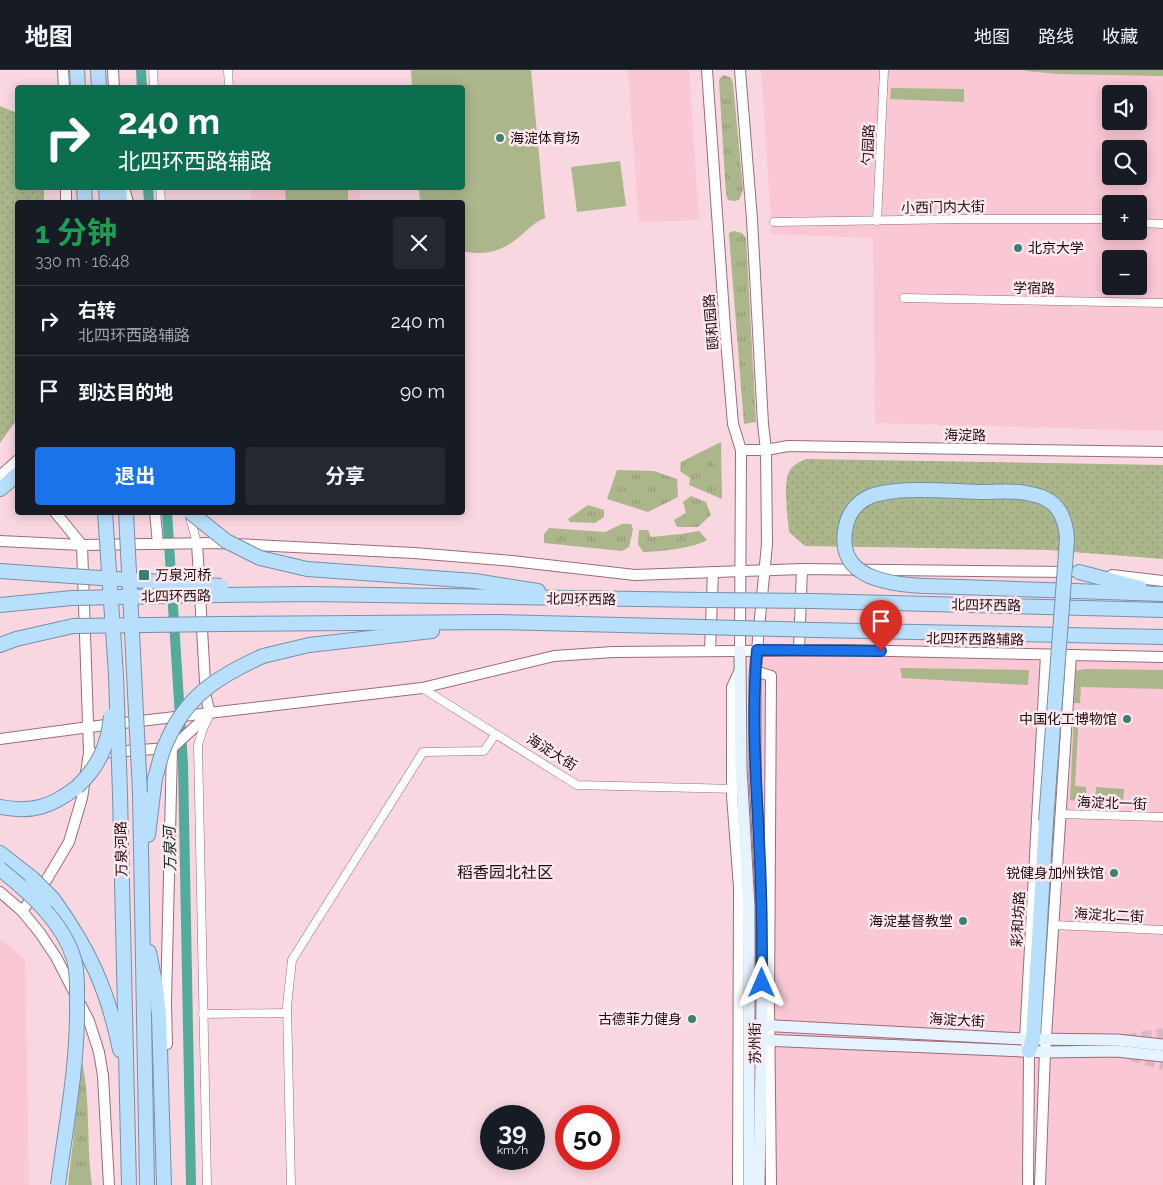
<!DOCTYPE html>
<html lang="zh">
<head>
<meta charset="utf-8">
<style>
  :root { --surface:#171b24; --page:#242831; --text:#f1f3f6; --muted:#9ea1a6; --line:#363941; --accent:#1a73e8 }
  body { margin:0; font-family:Raleway,"Noto Sans SC",sans-serif; background:var(--page); color:var(--text); height:100vh; display:flex; flex-direction:column; font-size:19px; white-space:nowrap }
  * { box-sizing:border-box; margin:0 }
  p { font-size:16px; color:var(--muted) }
  .icon { flex:none; width:28px; height:28px; fill:none; stroke:currentColor; stroke-width:2; stroke-linecap:round; stroke-linejoin:round }
  .map { position:relative; flex:1; overflow:hidden }
  .panel { position:absolute; left:15px; top:130px; width:450px; height:315px; display:flex; flex-direction:column; background:var(--surface); border-radius:5px; box-shadow:0 2px 12px #0003 }
  .panel>* { flex:none }
  .banner { position:absolute; left:15px; top:15px; width:450px; height:105px; border-radius:5px; box-shadow:0 2px 12px #0003; background:#0b6e4f; color:#fff; overflow:hidden }
  .buttons { position:absolute; left:1102px; top:15px; display:grid; gap:10px }
  .buttons a { display:grid; place-items:center; width:45px; height:45px; border-radius:5px; background:var(--surface); box-shadow:0 2px 12px #0003; font-size:25px }
  .speed { position:absolute; left:480px; top:1035px; display:flex; gap:10px; font-size:25px; font-weight:700; text-align:center }
  .speed>* { display:grid; place-content:center; width:65px; height:65px; border-radius:50%; background:var(--surface); box-shadow:0 2px 12px #0003; line-height:1 }
  .speed small { font-size:12px; font-weight:400 }
  .speed .limit { border:8px solid #d22; background:#fff; color:#111 }
  .pin { position:absolute; display:grid; place-items:center; width:42px; height:42px; color:#fff; margin:-51px -21px; border-radius:50% 50% 50% 0; rotate:-45deg; box-shadow:0 0 5px #0007 }
  .pin .icon { rotate:45deg }
  .me { position:absolute; width:55px; margin:-28px; rotate:0deg; stroke-linejoin:round; filter:drop-shadow(0 0 4px #0008) }
  .turn { display:flex; align-items:center; gap:18px; height:105px; padding:0 20px; font-size:22px }
  .turn .icon { width:65px; height:65px; stroke-width:2.5 }
  .turn b { display:block; font-size:35px; line-height:42px }
  .round { display:grid; place-items:center; flex:none; width:52px; height:52px; border-radius:5px; background:var(--page) }
  .headline { display:flex; align-items:center; justify-content:space-between; height:85px; padding:0 20px }
  h1 { font-size:30px; font-weight:700; line-height:38px; color:#1e9e55 }
  .button { display:flex; gap:10px; margin-top:auto; padding:10px 20px }
  .button a { flex:1; height:58px; border-radius:5px; background:var(--accent); color:#fff; font-size:20px; font-weight:700; line-height:58px; text-align:center }
  .button a+a { background:var(--page); color:var(--text) }
  ul { padding:0; list-style:none }
  li { display:flex; align-items:center; gap:15px; height:70px; padding:0 20px; border-top:1px solid var(--line) }
  li div { flex:1 }
  li b { display:block; font-size:19px }
  li em { font-style:normal }
  header { display:flex; align-items:center; gap:30px; box-sizing:border-box; height:70px; padding:0 25px; background:var(--surface); border-bottom:1px solid var(--line) }
  header strong { font-size:24px }
  nav { display:flex; gap:28px; margin-inline-start:auto; font-size:18px }
  .map>svg:first-child { display:block }
  .built { fill:#fac7d5; fill-rule:evenodd }
  .grass { fill:url(#grass-tufts) }
  .park { fill:url(#park-dots) }
  .garden { fill:#abb68b }
  .lines { fill:none; stroke-linecap:round; stroke-linejoin:round }
  .canal { stroke:#53ab9b; stroke-width:10 }
  .tertiary-tunnel { stroke:#d8b9c1; stroke-width:10; stroke-dasharray:10 5; stroke-linecap:butt }
  .minor-casing { stroke:#9d6b7a; stroke-width:9 }
  .tertiary-casing { stroke:#9d6b7a; stroke-width:12 }
  .secondary-casing { stroke:#9d6b7a; stroke-width:13 }
  .trunk-casing { stroke:#7790aa; stroke-width:16 }
  .minor { stroke:#fff; stroke-width:8 }
  .tertiary { stroke:#fff; stroke-width:10 }
  .secondary { stroke:#e4f3fe; stroke-width:11 }
  .trunk { stroke:#b8dffb; stroke-width:14 }
  .trunk-bridge-casing { stroke:#7790aa; stroke-width:16; stroke-linecap:butt }
  .trunk-bridge { stroke:#b8dffb; stroke-width:14 }
  .route-casing { stroke:#114b97; stroke-width:12 }
  .route { stroke:#1a73e8; stroke-width:9 }
  .poi-dot { fill:#3c8073; stroke:#ffe8ee; stroke-width:2 }
  .labels { text-anchor:middle; stroke-width:5; stroke-linejoin:round; paint-order:stroke }
  .poi-label { font-size:14px; fill:#200d14; stroke:#ffe8ee; text-anchor:end }
  .street-label { font-size:14px; fill:#200d14; stroke:#ffe8ee }
  .water-label { font-size:15px; font-style:italic; fill:#05312a; stroke:#ffe8ee }
  .quarter-label { font-size:16px; fill:#200d14; stroke:#ffe8ee }
</style>
</head>
<body>
<header>
<strong>地图</strong>
<nav><a>地图</a><a>路线</a><a>收藏</a></nav>
</header>
<div class="map">
<svg width="1163" height="1115" viewBox="0 0 1163 1115">
  <defs>
    <pattern id="grass-tufts" width="24" height="20" patternUnits="userSpaceOnUse" patternTransform="scale(1.25)"><rect width="24" height="20" fill="#abb68b"/><path d="M3 7l-1-3M5 7V3M7 7l1-3M15 17l-1-3M17 17v-4M19 17l1-3" fill="none" stroke="#939b77"/></pattern>
    <pattern id="park-dots" width="8" height="8" patternUnits="userSpaceOnUse" patternTransform="scale(1.25)"><rect width="8" height="8" fill="#abb68b"/><path d="M2 2h.1M6 6h.1" fill="none" stroke="#939b77" stroke-width="1.8" stroke-linecap="round"/></pattern>
  </defs>
  <rect width="100%" height="100%" fill="#f9d7e0"/>
  <g class="built">
    <path d="M628 0H689L699 150 639 152Z"/>
    <path d="M761 0H1163V361L875 353 873 168 772 164ZM1111 24H1139V51H1111ZM1111 79H1139V106H1111ZM1111 134H1139V161H1111ZM1111 189H1139V216H1111Z"/>
    <rect x="251" y="118" width="109" height="14"/>
    <path d="M757 580 1163 586V1115H759Z"/>
    <path d="M0 869 25 889 29 1115H0Z"/>
  </g>
  <g class="grass">
    <path d="M724 5 731 8 733 13 743 120 739 130 734 131 728 130 726 124 719 11 720 8Z"/>
    <path d="M734 161 742 163 746 168 756 352 744 354 729 165V163Z"/>
    <path d="M721 372 722 429 689 415 690 408 680 401 681 392Z"/>
    <path d="M617 400 654 401 677 409 678 427 648 442 607 429Z"/>
    <path d="M691 426 706 432 711 445 698 457H677L674 450 686 443 683 432Z"/>
    <path d="M588 435 604 440V447L595 453 570 452 568 449Z"/>
    <path d="M622 454H631L633 459 629 477 622 481 544 473V464L549 458 605 462Z"/>
    <path d="M639 460H648L651 467 681 464 699 461 707 470C695 478 658 482 643 482L638 474Z"/>
    <path d="M82 992C91 1032 86 1074 92 1115H68Z"/>
  </g>
  <g class="park">
    <path d="M0 36 17 43 18 118H44V132H18L17 349 0 373Z"/>
    <path d="M806 389 1163 395V489L1048 480 805 476 789 462C788 447 782 412 790 400 794 394 800 392 806 389Z"/>
  </g>
  <g class="garden">
    <path d="M411 0H531L545 148C533 153 528 160 519 167 502 182 483 186 463 181L462 132H420L419 118H462V18L412 17Z"/>
    <path d="M1025 0H1163V6L1059 4 1025 1Z"/>
    <path d="M891 18 964 19V32L890 29Z"/>
    <path d="M620 91 626 136 577 142 571 97Z"/>
    <path d="M285 118H348V132H286Z"/>
    <path d="M900 598 1029 600 1028 615 902 608Z"/>
    <path d="M1084 599 1163 600V619L1081 617 1080 633H1074L1076 601Z"/>
    <path d="M1074 644H1079L1075 716 1086 717 1087 731 1070 730Z"/>
    <path d="M1096 717 1124 719 1123 733 1095 731Z"/>
  </g>
  <g class="lines">
    <g class="canal">
      <path d="M141 0 142 18"/>
      <path d="M148 118 149 132"/>
      <path d="M167 442 183 694 191 1115"/>
    </g>
    <g class="tertiary-tunnel">
      <path d="M1127 969 1163 963"/>
      <path d="M1131 986 1163 995"/>
    </g>
    <defs>
      <g id="minor">
        <path d="M153 0 154 18"/>
        <path d="M228 0 229 18"/>
        <path d="M160 118 161 132"/>
        <path d="M877 151 884 0"/>
        <path d="M774 152 966 149H1108L1111 151"/>
        <path d="M1139 153 1163 154"/>
        <path d="M904 228 1163 233"/>
        <path d="M189 444 197 473"/>
        <path d="M422 618 577 715 737 719"/>
        <path d="M1060 744 1163 747"/>
        <path d="M1053 855 1163 860"/>
        <path d="M203 944 287 943"/>
        <path d="M207 1115 198 675 203 659 209 646"/>
        <path d="M291 1115 287 936 292 890 423 682 484 681 495 665"/>
      </g>
      <g id="tertiary">
        <path d="M63 0 64 18"/>
        <path d="M113 0 114 18"/>
        <path d="M707 0 725 258 733 354 741 380 740 581"/>
        <path d="M740 0 752 149 763 354 766 380 767 474 757 580"/>
        <path d="M66 118V132"/>
        <path d="M124 118 128 132"/>
        <path d="M741 380H766L788 376 1163 382"/>
        <path d="M0 406 18 390"/>
        <path d="M155 442 158 474"/>
        <path d="M0 471 82 475 214 473 414 483 512 491 635 505 802 499 1070 502"/>
        <path d="M1112 505 1163 511"/>
        <path d="M710 580 713 502"/>
        <path d="M799 580 802 499"/>
        <path d="M755 601 771 606 769 932 771 1115"/>
        <path d="M0 669 89 657 422 618 554 586 613 582 844 580 1163 587"/>
        <path d="M96 683 169 678"/>
        <path d="M0 822 22 841 40 863 56 887 89 951 99 982 103 1006 109 1115"/>
        <path d="M22 841 47 809 69 772 82 728 89 683 82 475 55 442"/>
        <path d="M167 974 166 933 172 678 210 643 206 628 197 473"/>
        <path d="M738 1115 739 817 732 726V617L739 602"/>
        <path d="M1028 1115 1029 981 1025 969 1046 585"/>
        <path d="M1040 1115 1045 982 1071 585"/>
      </g>
      <g id="secondary">
        <path d="M757 580 755 607V708L761 823 762 932 759 1115"/>
        <path d="M740 581 741 698 749 837V1115"/>
        <path d="M755 955 1025 969 1117 970 1163 975"/>
        <path d="M761 970 1045 982 1116 981 1163 986"/>
      </g>
      <g id="trunk">
        <path d="M77 0 78 18"/>
        <path d="M98 0 99 18"/>
        <path d="M84 118 85 132"/>
        <path d="M106 118 107 132"/>
        <path d="M119 118 120 132"/>
        <path d="M0 419 18 404"/>
        <path d="M260 488 307 499 475 511 538 521"/>
        <path d="M0 501 71 506"/>
        <path d="M1079 502 1140 518"/>
        <path d="M960 517 1163 524"/>
        <path d="M221 525 309 524 704 530"/>
        <path d="M813 531 1163 540"/>
        <path d="M0 535 72 528"/>
        <path d="M223 554 498 552 703 557"/>
        <path d="M814 560 1163 567"/>
        <path d="M0 575 16 569 73 556"/>
        <path d="M263 586 309 575 432 561"/>
        <path d="M140 723 147 1115"/>
        <path d="M120 724 129 1115"/>
        <path d="M0 737C33 743 51 737 77 717"/>
        <path d="M148 765 155 708"/>
        <path d="M0 783 32 808"/>
        <path d="M53 829C89 879 108 920 120 980"/>
        <path d="M149 882 156 918 159 945 164 1115"/>
        <path d="M1029 981 1033 969 1046 751"/>
      </g>
    </defs>
    <use href="#minor" class="minor-casing"/>
    <use href="#tertiary" class="tertiary-casing"/>
    <use href="#secondary" class="secondary-casing"/>
    <use href="#trunk" class="trunk-casing"/>
    <use href="#minor" class="minor"/>
    <use href="#tertiary" class="tertiary"/>
    <use href="#secondary" class="secondary"/>
    <use href="#trunk" class="trunk"/>
    <defs>
      <g id="trunk-bridge">
        <path d="M105 442 116 605 120 724"/>
        <path d="M126 442 140 723"/>
        <path d="M190 442 226 471 260 488"/>
        <path d="M71 506 221 516"/>
        <path d="M960 517C922 515 836 522 845 461 847 445 856 432 871 426 898 416 950 421 980 422 995 422 1011 420 1026 423 1031 424 1039 425 1044 428 1060 435 1066 452 1067 469L1046 751"/>
        <path d="M72 528 221 525"/>
        <path d="M704 530 813 531"/>
        <path d="M73 556 223 554"/>
        <path d="M703 557 814 560"/>
        <path d="M155 708C159 696 161 682 167 671 187 625 219 606 263 586"/>
        <path d="M77 717C99 696 108 676 111 646"/>
        <path d="M0 799C29 822 63 852 74 889 78 903 77 919 77 934 78 994 66 1055 58 1115"/>
        <path d="M32 808 53 829"/>
      </g>
    </defs>
    <use href="#trunk-bridge" class="trunk-bridge-casing"/>
    <use href="#trunk-bridge" class="trunk-bridge"/>
  </g>
  <g class="lines">
    <defs>
      <path id="route" d="M762 913C762 882 762 852 761 821 759 741 750 661 757 580L881 581"/>
    </defs>
    <use href="#route" class="route-casing"/>
    <use href="#route" class="route"/>
  </g>
  <g class="poi-dot">
    <circle cx="500" cy="68" r="5"/>
    <circle cx="1018" cy="178" r="5"/>
    <rect x="138" y="499" width="12" height="12" rx="2.5"/>
    <circle cx="1127" cy="649" r="5"/>
    <circle cx="1114" cy="803" r="5"/>
    <circle cx="963" cy="851" r="5"/>
    <circle cx="692" cy="949" r="5"/>
  </g>
  <g class="labels">
    <g class="poi-label">
      <text x="510" y="73" text-anchor="start">海淀体育场</text>
      <text x="1028" y="183" text-anchor="start">北京大学</text>
      <text x="155" y="510" text-anchor="start">万泉河桥</text>
      <text x="1117" y="654">中国化工博物馆</text>
      <text x="1104" y="808">锐健身加州铁馆</text>
      <text x="953" y="856">海淀基督教堂</text>
      <text x="682" y="954">古德菲力健身</text>
    </g>
    <g class="street-label">
      <text transform="translate(868 75) rotate(-87)" y="5">勺园路</text>
      <text transform="translate(943 137) rotate(-1)" y="5">小西门内大街</text>
      <text transform="translate(1034 218) rotate(1)" y="5">学宿路</text>
      <text transform="translate(711 252) rotate(-95)" y="5">颐和园路</text>
      <text transform="translate(965 365) rotate(1)" y="5">海淀路</text>
      <text transform="translate(176 526) rotate(-1)" y="5">北四环西路</text>
      <text transform="translate(581 529) rotate(1)" y="5">北四环西路</text>
      <text transform="translate(986 535) rotate(1)" y="5">北四环西路</text>
      <text transform="translate(975 569) rotate(1)" y="5">北四环西路辅路</text>
      <text transform="translate(552 682) rotate(32)" y="5">海淀大街</text>
      <text transform="translate(1112 733) rotate(2)" y="5">海淀北一街</text>
      <text transform="translate(121 779) rotate(-91)" y="5">万泉河路</text>
      <text transform="translate(1109 845) rotate(3)" y="5">海淀北二街</text>
      <text transform="translate(1018 849) rotate(-87)" y="5">彩和坊路</text>
      <text transform="translate(957 950) rotate(3)" y="5">海淀大街</text>
      <text transform="translate(755 973) rotate(-91)" y="5">苏州街</text>
    </g>
    <g class="water-label">
      <text transform="translate(170 779) rotate(-91)" y="5">万泉河</text>
    </g>
    <g class="quarter-label">
      <text x="505" y="808">稻香园北社区</text>
    </g>
  </g>
</svg>
<div class="buttons">
<a><svg class="icon" aria-label="sound" viewBox="0 0 24 24"><path d="M4 9h4l5-4v14l-5-4H4zM17 9q2 3 0 6"/></svg></a>
<a><svg class="icon" aria-label="search" viewBox="0 0 24 24"><circle cx="10" cy="10" r="6"/><path d="M15 15l6 6"/></svg></a>
<a>+</a>
<a>−</a>
</div>
<div class="speed"><div>39<small>km/h</small></div><div class="limit">50</div></div>
<div class="pin" style="left:881px;top:581px;background:#d93025"><svg class="icon" aria-label="arrive" viewBox="0 0 24 24"><path d="M6 21V4h12l-3 4 3 4H6"/></svg></div>
<svg class="me" style="left:762px;top:913px" viewBox="-20 -20 40 40"><path d="M0-17L14 15 0 8-14 15z" fill="#1a73e8" stroke="#fff" stroke-width="4"/></svg>
<div class="banner">
<div class="turn"><svg class="icon" aria-label="right" viewBox="0 0 24 24"><path d="M7 20v-9h11M14 6l5 5-5 5"/></svg><div><b>240 m</b>北四环西路辅路</div></div>
</div>
<section class="panel">
<div class="headline"><div><h1>1 分钟</h1><p>330 m · 16:48</p></div><a class="round"><svg class="icon" aria-label="close" viewBox="0 0 24 24"><path d="M6 6l12 12M18 6L6 18"/></svg></a></div>
<ul>
<li><svg class="icon" aria-label="right" viewBox="0 0 24 24"><path d="M7 20v-9h11M14 6l5 5-5 5"/></svg><div><b>右转</b><p>北四环西路辅路</p></div><em>240 m</em></li>
<li><svg class="icon" aria-label="arrive" viewBox="0 0 24 24"><path d="M6 21V4h12l-3 4 3 4H6"/></svg><div><b>到达目的地</b></div><em>90 m</em></li>
</ul>
<div class="button"><a>退出</a><a>分享</a></div>
</section>
</div>
</body>
</html>
